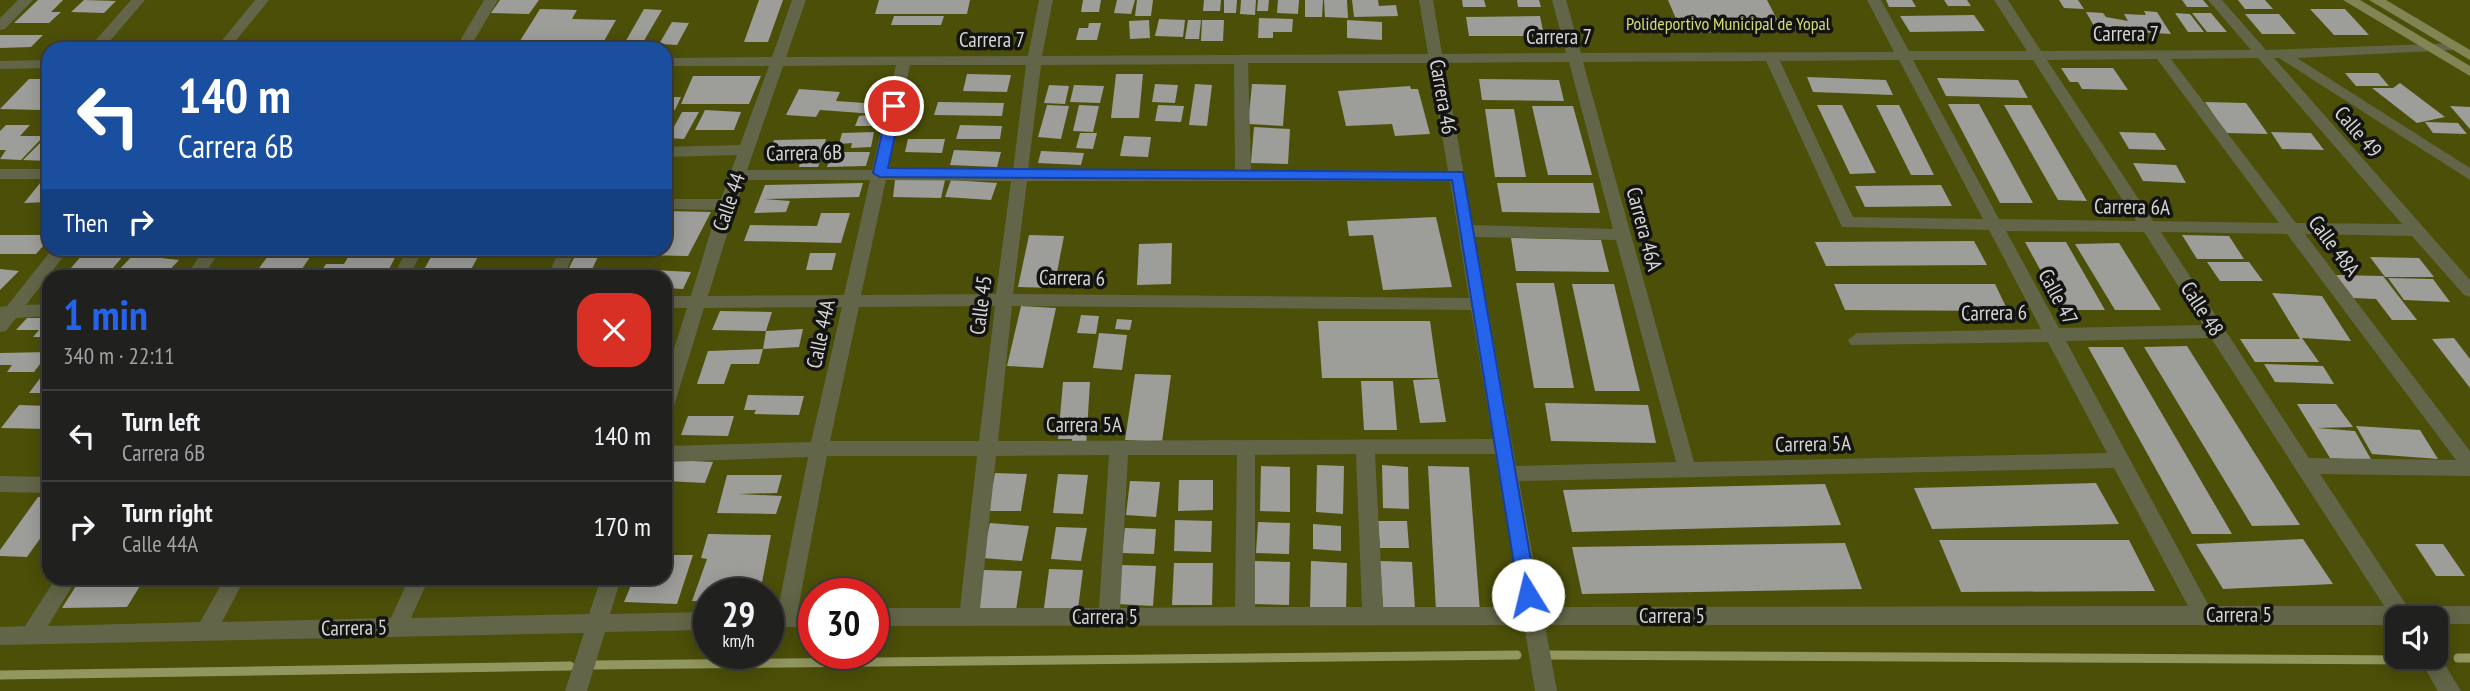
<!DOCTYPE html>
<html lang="en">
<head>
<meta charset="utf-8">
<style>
  :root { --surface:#20201e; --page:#282827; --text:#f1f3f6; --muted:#a2a3a4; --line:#3d3e3c; --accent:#2563eb }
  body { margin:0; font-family:"PT Sans Narrow",sans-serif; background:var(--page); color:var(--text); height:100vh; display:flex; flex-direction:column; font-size:26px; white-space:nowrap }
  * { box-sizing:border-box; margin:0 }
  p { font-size:23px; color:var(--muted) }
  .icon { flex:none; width:38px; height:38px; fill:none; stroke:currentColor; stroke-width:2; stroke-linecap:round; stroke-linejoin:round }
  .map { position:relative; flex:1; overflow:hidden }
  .drawer { position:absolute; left:42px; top:270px; width:630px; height:315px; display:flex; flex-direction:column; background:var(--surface); border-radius:21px; box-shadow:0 4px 18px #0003,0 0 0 2px var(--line) }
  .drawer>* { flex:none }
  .hud { position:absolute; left:42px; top:42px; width:630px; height:214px; border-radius:21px; box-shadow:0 4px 18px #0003,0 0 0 2px var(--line); background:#1a4fa0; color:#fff; overflow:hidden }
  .controls { position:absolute; left:2385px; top:606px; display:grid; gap:14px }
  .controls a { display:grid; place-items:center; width:63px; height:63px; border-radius:14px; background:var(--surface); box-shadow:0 4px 18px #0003,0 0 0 2px var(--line); font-size:35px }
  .speed { position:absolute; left:693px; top:578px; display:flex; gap:14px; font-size:35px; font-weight:700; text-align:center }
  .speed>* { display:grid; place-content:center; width:91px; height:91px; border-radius:50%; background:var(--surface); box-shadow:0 4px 18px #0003,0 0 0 2px var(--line); line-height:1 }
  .speed small { font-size:18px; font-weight:400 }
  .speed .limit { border:10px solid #d22; background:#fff; color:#111 }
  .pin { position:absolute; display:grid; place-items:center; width:60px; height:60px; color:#fff; margin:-30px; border:4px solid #fff; border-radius:50%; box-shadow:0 2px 7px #0007 }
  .me { position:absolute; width:77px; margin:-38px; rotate:351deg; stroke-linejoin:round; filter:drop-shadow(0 0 5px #0008) }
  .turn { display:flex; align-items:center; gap:24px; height:147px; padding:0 21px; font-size:32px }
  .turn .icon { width:91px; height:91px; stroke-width:2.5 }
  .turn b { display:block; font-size:49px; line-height:60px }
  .then { display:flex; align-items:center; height:66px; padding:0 21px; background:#0003; gap:14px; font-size:26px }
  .round { display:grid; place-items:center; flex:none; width:74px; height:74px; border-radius:21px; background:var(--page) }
  .head { display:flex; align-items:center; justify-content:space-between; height:119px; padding:0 21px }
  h1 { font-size:42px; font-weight:700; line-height:52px; color:var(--accent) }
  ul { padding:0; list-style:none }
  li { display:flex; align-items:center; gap:21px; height:91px; padding:0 21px; border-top:2px solid var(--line) }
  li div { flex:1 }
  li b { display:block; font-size:26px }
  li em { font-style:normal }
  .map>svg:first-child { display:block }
  .green { fill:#4b4f08; fill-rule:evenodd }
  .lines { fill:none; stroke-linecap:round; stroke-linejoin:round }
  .stream { stroke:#92975f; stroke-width:9 }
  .building { fill:#9d9d99 }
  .street { fill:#626547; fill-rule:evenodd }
  .secondary { fill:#818554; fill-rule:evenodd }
  .route { fill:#2563eb; stroke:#184099; stroke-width:2 }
  .labels { text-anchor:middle; stroke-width:7; stroke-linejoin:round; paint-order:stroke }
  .far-park-label { font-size:18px; fill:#d4dc71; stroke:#131312 }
  .street-label { font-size:21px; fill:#d6d7d5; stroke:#131312 }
</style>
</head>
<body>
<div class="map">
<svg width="2470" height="691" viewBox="0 0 2470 691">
  <rect width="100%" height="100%" fill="#2b2b28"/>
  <path class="green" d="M0 0H2470V691H0ZM49 49H665V248H49ZM49 276H665V578H49ZM709 593H768V653H709ZM814 593H873V653H814ZM2398 618H2436V656H2398Z"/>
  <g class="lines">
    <g class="stream">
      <path d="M1547 655 2412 660"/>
      <path d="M2458 658H2470"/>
      <path d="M593 665 1517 655"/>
      <path d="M0 675 570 666"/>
    </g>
  </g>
  <g class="building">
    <path d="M38 0H63L51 12H61L49 23H14Z"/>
    <path d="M84 0 116 1 104 13 71 12Z"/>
    <path d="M500 0H539L529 14 491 13Z"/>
    <path d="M759 0H783L768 42H744Z"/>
    <path d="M879 0H970L967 14H875Z"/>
    <path d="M1083 0H1101L1099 12H1081Z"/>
    <path d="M1117 0H1135L1131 14 1114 13Z"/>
    <path d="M1137 0H1153L1151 16H1135Z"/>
    <path d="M1204 0H1221L1220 11H1203Z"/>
    <path d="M1224 0H1237L1236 13H1224Z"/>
    <path d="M1241 0H1256L1255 15 1240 14Z"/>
    <path d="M1258 0H1269L1268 11H1257Z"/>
    <path d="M1278 0H1299L1298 14 1277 13Z"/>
    <path d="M1305 0H1323L1322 17H1305Z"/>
    <path d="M1324 0H1347L1348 18 1325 17Z"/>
    <path d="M1352 0H1378L1379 6 1396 5 1398 16 1354 17Z"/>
    <path d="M1462 0H1484L1486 7H1463Z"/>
    <path d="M1517 0H1539L1541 7H1518Z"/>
    <path d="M1668 0H1767L1783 31 1682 33Z"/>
    <path d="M1886 0H1912L1916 7H1889Z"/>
    <path d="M1944 0H1967L1971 6H1948Z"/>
    <path d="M2059 0H2078L2084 9 2064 8Z"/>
    <path d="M2182 0H2203L2209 7H2187Z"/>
    <path d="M2238 0H2265L2273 9H2245Z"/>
    <path d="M540 9 577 10 572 19 616 20 604 41 572 40 569 45 518 44Z"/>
    <path d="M644 9 662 10 642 44H624Z"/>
    <path d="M2310 9H2345L2369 35H2334Z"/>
    <path d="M2144 11 2157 12 2171 34 2137 32 2133 27 2112 26 2116 33H2098L2086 12 2103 13 2106 17 2128 21 2124 14 2146 15Z"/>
    <path d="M2175 13 2190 14 2204 32H2188Z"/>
    <path d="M2192 13H2211L2227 32H2207Z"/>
    <path d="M2245 14H2279L2296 34H2262Z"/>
    <path d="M1974 15 1985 31 1910 32 1900 16Z"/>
    <path d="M894 16H944L941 25H891Z"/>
    <path d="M1540 16 1544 36H1469L1466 17Z"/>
    <path d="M1259 18 1293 19 1292 32H1273V38H1258Z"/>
    <path d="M1159 19 1185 20 1183 37 1155 36Z"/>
    <path d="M1149 20 1150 38 1130 39 1129 21Z"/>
    <path d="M1188 20H1201L1199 39H1185Z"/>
    <path d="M1202 20H1224L1223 41H1201Z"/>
    <path d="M1347 20 1382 22V40L1347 38Z"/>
    <path d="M672 22 689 23 677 45 659 44Z"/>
    <path d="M1089 23H1101L1097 40H1076L1079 28H1088Z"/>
    <path d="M0 35H43L31 47 0 48Z"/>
    <path d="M2061 68H2113L2128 90 2082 89 2078 82H2070Z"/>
    <path d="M2345 73H2378L2389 86H2356Z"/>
    <path d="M967 74 1011 75 1007 92 963 91Z"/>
    <path d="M1116 74H1143L1139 118H1111Z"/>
    <path d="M693 76H761L749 104H681Z"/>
    <path d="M1807 77 1886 80 1893 95 1813 92Z"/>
    <path d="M1937 78 2018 80 2028 98 1946 96Z"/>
    <path d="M29 79H49V101L41 110 0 109Z"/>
    <path d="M1479 79 1559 80 1564 101 1482 100Z"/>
    <path d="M2400 83 2445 117 2417 123 2372 88H2393Z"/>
    <path d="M1155 84 1178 85 1175 103 1152 102Z"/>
    <path d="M1195 84 1212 85 1207 126 1189 125Z"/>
    <path d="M1252 84 1286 85 1283 126 1248 124Z"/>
    <path d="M1049 85 1069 86 1065 104 1044 103Z"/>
    <path d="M1074 85 1104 86 1100 103 1070 102Z"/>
    <path d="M1410 86 1411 89H1418L1430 134 1395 136 1392 124 1346 126 1338 91Z"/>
    <path d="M799 89 840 92 836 101 879 104 871 126H855L859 116 875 114 820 110 816 117 786 115Z"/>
    <path d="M665 97H681L675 110 665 109Z"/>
    <path d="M938 102 1004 103 1002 116 934 115Z"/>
    <path d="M2205 102 2246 103 2268 134 2226 133Z"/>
    <path d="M1948 104H1979L2033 203H2000Z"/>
    <path d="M1047 105 1069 106 1061 139 1038 137Z"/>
    <path d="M1079 105 1099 106 1093 132 1073 131Z"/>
    <path d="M1158 105 1184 106 1181 122 1155 121Z"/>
    <path d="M1817 105H1842L1876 173 1850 174Z"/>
    <path d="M1876 105H1899L1934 175H1911Z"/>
    <path d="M2004 105H2031L2087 201 2058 200Z"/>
    <path d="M1532 106H1573L1592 175H1548Z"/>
    <path d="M2450 106 2470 107V129Z"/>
    <path d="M1485 109H1514L1526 177H1495Z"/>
    <path d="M705 110 741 112 734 130H695Z"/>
    <path d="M682 112H699L684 139 668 138Z"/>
    <path d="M2425 122 2458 123 2467 134 2433 133Z"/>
    <path d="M6 125H30L20 136H44L21 160 0 159 6 150H0V131Z"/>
    <path d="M960 125 1002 126 1000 139H956Z"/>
    <path d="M1254 127 1290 129 1288 164 1251 163Z"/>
    <path d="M874 132 871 147 851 148 852 143 839 144 842 133Z"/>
    <path d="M2119 132 2155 133 2166 150 2129 149Z"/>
    <path d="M2271 132 2311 133 2324 150 2282 149Z"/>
    <path d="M1080 133H1097L1093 149 1076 148Z"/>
    <path d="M1124 136 1151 137 1148 157 1120 156Z"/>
    <path d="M46 137H49V161L23 160Z"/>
    <path d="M826 139 822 154 769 155 774 140Z"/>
    <path d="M908 139H945L942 153 905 152Z"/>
    <path d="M954 150 1001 152 997 167 950 165Z"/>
    <path d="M1041 151 1084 153 1081 165 1038 163Z"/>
    <path d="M831 152H870L866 166 827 167Z"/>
    <path d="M801 159H821L818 167H799Z"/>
    <path d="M2133 163 2176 165 2186 183 2143 181Z"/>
    <path d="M895 180H945L941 198 893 197Z"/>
    <path d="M951 180 997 183 991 200 945 197Z"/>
    <path d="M49 181V202L24 203 41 182Z"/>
    <path d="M863 183 859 197 764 199 790 201 786 212 754 213 765 185Z"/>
    <path d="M1497 183H1593L1600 213 1502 212Z"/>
    <path d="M1941 185 1952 206 1865 207 1855 186Z"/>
    <path d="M665 211 711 212 688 256 640 255V248H665Z"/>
    <path d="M821 213H850L841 243 744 241 750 225 817 226Z"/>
    <path d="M1436 217 1452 287 1383 290 1373 235 1349 236 1347 221Z"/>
    <path d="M0 235H49V239L36 254H0Z"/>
    <path d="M1029 235 1064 236 1054 288 1018 287Z"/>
    <path d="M2182 235 2229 236 2244 259H2197Z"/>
    <path d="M1511 238 1601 240 1609 272 1516 271Z"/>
    <path d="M1974 241 1987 265 1826 266 1815 242Z"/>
    <path d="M2025 242H2066L2105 310H2062Z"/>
    <path d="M1172 243 1171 284 1137 285 1139 244Z"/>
    <path d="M2119 243 2161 310H2115L2075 244Z"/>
    <path d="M274 248H292L315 250 297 276H253Z"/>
    <path d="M436 248H483L469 273H422Z"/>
    <path d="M579 248H602L589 276H565Z"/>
    <path d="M398 252 388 271 364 272 362 276H318L326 264H344L350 254Z"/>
    <path d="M810 253H836L832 270H806Z"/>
    <path d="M83 254 124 255 107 275 64 276Z"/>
    <path d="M133 255 179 260 164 276 117 272Z"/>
    <path d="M2370 257 2419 258 2434 277H2385Z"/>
    <path d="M2207 262H2249L2263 281H2220Z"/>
    <path d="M0 269 19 271 0 290Z"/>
    <path d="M636 269 691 272 683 289 665 288V276H632Z"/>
    <path d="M2336 275 2383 276 2417 320H2392L2376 299 2353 298Z"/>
    <path d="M2388 278 2433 279 2450 302 2404 300Z"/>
    <path d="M1516 283H1554L1574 388H1534Z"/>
    <path d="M1572 284H1614L1640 391H1595Z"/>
    <path d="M1834 284H1995L2008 311 1845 310Z"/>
    <path d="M2272 293 2322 296 2351 341 2302 338 2319 362H2255L2240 339H2300Z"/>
    <path d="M1021 306 1056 308 1043 368 1007 366Z"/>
    <path d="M720 311 772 312 766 331 712 330Z"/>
    <path d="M1081 315 1099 316 1096 334 1077 333Z"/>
    <path d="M27 318H49V337H33L39 330H16Z"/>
    <path d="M1117 319 1132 320 1130 330 1115 329Z"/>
    <path d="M1318 321H1430L1438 378H1322Z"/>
    <path d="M803 329 799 347 763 349 766 331Z"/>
    <path d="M1099 333 1127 335 1122 370 1093 368Z"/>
    <path d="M2454 338 2470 359V388L2432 339Z"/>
    <path d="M2187 346 2300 525 2252 526 2144 347Z"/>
    <path d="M2088 347H2123L2232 534H2192Z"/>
    <path d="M763 349 759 364H731L724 384H697L708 351Z"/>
    <path d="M49 352 34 372H7L12 365H0V353Z"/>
    <path d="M2264 364 2323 366 2334 384 2275 382Z"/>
    <path d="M1135 374 1171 375 1162 442 1125 440Z"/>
    <path d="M41 377H49V393H29Z"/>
    <path d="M1439 379 1446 422 1420 423 1413 380Z"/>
    <path d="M1361 381H1393L1397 430H1364Z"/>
    <path d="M1063 382H1090L1086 446H1072V439H1058Z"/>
    <path d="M748 395 804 396 799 415 754 414 756 410H744Z"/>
    <path d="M1545 403 1648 405 1656 443 1551 441Z"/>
    <path d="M2297 404H2336L2353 427 2317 428 2355 431 2372 461 2330 458Z"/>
    <path d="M19 405 49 406V429L1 428Z"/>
    <path d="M688 416H734L728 436 681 435Z"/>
    <path d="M2356 426 2420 430 2438 459 2372 454Z"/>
    <path d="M671 460 713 462 705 483 665 481Z"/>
    <path d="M1317 465 1344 466 1343 514 1316 512Z"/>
    <path d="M1382 465 1408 467 1409 509 1383 508Z"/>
    <path d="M1261 466 1290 467V512L1260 511Z"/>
    <path d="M1428 466 1469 467 1480 612 1436 610Z"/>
    <path d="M995 473 1027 474 1021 511H988Z"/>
    <path d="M1058 474 1088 475 1083 514 1053 513Z"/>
    <path d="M727 475H782L777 493 738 494 782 496 776 514 717 513Z"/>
    <path d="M1179 480H1213V510L1178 511Z"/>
    <path d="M1130 481 1160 482 1156 517 1126 515Z"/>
    <path d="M2096 483 2119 524 1932 529 1914 488Z"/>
    <path d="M1825 484 1841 525 1572 532 1563 490Z"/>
    <path d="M38 497H49V526L27 557 0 556V550Z"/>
    <path d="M1175 520 1212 521 1211 552 1174 551Z"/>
    <path d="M1378 521H1407L1409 548H1380Z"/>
    <path d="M1258 522 1290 523 1289 554 1256 553Z"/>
    <path d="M990 523 1029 526 1022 561 982 558Z"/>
    <path d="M1313 524 1341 526V551L1313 549Z"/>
    <path d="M1056 527 1087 528 1081 561 1051 559Z"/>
    <path d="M1125 528 1156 529 1154 554 1122 553Z"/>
    <path d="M708 534 771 535 760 593H709V601H692L707 559 701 558Z"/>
    <path d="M2303 539 2333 584 2223 589 2196 544Z"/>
    <path d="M1939 540H2129L2155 591 1961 592Z"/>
    <path d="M1845 543 1862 589 1582 594 1572 547Z"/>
    <path d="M2415 544H2443L2465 576H2436Z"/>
    <path d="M665 555H693L677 604 624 602 634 578H665Z"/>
    <path d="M1254 561 1290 562 1289 605 1252 604Z"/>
    <path d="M1311 561 1347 563 1346 611 1310 609Z"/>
    <path d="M1380 561 1412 562 1415 609H1383Z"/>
    <path d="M1174 563H1213L1212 605H1172Z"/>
    <path d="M1121 565 1156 566 1153 606 1117 604Z"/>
    <path d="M1049 569 1083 570 1078 609 1044 608Z"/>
    <path d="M983 570 1022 571 1016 610 977 609Z"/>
    <path d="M81 578H145L127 607 62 608Z"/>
    <path d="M512 578H575L571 587 510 582Z"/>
  </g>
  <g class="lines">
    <g class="street">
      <path d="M18 0H33L5 29 0 30V18Z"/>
      <path d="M131 0H145L103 49H88Z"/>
      <path d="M255 0H269L229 49H215Z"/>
      <path d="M484 0H498L469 49H455Z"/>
      <path d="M792 0H806L786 57 1028 56 1039 0H1053L1042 56 1428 54 1419 0H1433L1442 54 1566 53 1552 0H1566L1581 53 1894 52 1867 0H1881L1909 51H2027L1994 0H2008L2041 51 2251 50 2208 0H2222L2266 50 2459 43V49L2454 50 2297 58 2470 168V180L2279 58H2274L2470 280V297L2464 295 2412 236 2305 234 2470 451V476L2320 474 2407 606H2470V624H2436V618H2398V625H1545L1557 691H1535L1524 625 873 626V608H960L977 456H827L798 609H814V627H768V609H778L808 457 665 462V446L811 442 842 307 704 308 674 406 671 411 665 413V377L687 308H665V296H691L717 210 665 209V199H721L737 155 665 157V147L740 145 769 66H665V58L772 57ZM2258 58 2402 224 2296 223 2171 59ZM2157 59 2279 223 2153 221 2047 60ZM1899 60 1983 219 1853 217 1780 61ZM1913 60H2033L2136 221 1999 219ZM1766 61 1842 227 1989 230 2041 329 1857 333 1848 340 1851 345 2048 342 2107 453 1694 462 1583 62ZM1569 62 1613 229 1473 225 1444 63ZM1248 63H1430L1448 171 1251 170ZM1234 64 1235 170H1028L1041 65ZM896 65 872 170H747L783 66ZM910 65H1026L1013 170H888ZM744 180H870L844 295 708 296ZM886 180 1011 181 996 294 861 295ZM1027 181H1450L1469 298 1013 294ZM2006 231 2144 232 2203 325 2059 328ZM2161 232 2287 234 2456 460 2309 458ZM1475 237 1616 240 1676 462 1516 466ZM995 306 979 441H830L859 307ZM1012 306 1471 310 1493 439 998 441ZM2211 338 2384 606H2209L2066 341ZM1356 454 1362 607H1255V455ZM1375 454H1495L1521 607H1383ZM1109 455 1099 608H980L996 456ZM1128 455H1237L1235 607 1120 608ZM2114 468 2188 606 1542 607 1519 481Z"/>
      <path d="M49 60V68L0 69V61Z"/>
      <rect x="0" y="169" width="49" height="10"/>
      <path d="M53 248H70L26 305 49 304V316L16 318 6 331 0 332V307L7 306Z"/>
      <path d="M205 248H222L203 276H186Z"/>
      <path d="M408 248H424L409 276H393Z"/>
      <path d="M560 248H576L564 276H548Z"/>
      <path d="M0 476 49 477V493L0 492Z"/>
      <path d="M56 578H77L48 626 200 622 225 578H245L222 622 391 618 409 578H429L411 618 589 614 601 578H621L610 614 709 612V630L605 632 587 691H565L584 633 0 645V627L25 626Z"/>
      <path d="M2436 650 2461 691H2438L2418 656H2436Z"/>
    </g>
    <g class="secondary">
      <path d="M2343 0H2360L2470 66V76Z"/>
      <path d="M2369 0H2386L2470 50V60Z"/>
    </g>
  </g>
  <path class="route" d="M894 102 901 106 888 168 1463 172 1537 595 1534 601H1521L1519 595 1452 180 880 177 873 173 888 106Z"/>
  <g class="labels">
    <g class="far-park-label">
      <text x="1728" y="30">Polideportivo Municipal de Yopal</text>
    </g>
    <g class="street-label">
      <text x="2126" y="41">Carrera 7</text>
      <text x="1559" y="44">Carrera 7</text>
      <text x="992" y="47">Carrera 7</text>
      <text transform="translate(1443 97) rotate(80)" y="7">Carrera 46</text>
      <text transform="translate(2358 132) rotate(49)" y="7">Calle 49</text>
      <text transform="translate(804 153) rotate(-1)" y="7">Carrera 6B</text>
      <text transform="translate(729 202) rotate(-71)" y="7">Calle 44</text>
      <text transform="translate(2132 207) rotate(1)" y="7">Carrera 6A</text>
      <text transform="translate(1644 229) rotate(75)" y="7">Carrera 46A</text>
      <text transform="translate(2334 246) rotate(53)" y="7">Calle 48A</text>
      <text transform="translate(1072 278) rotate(1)" y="7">Carrera 6</text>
      <text transform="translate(2058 297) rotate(62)" y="7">Calle 47</text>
      <text transform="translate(981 305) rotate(-83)" y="7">Calle 45</text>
      <text transform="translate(2202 309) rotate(57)" y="7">Calle 48</text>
      <text transform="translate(1994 313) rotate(-1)" y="7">Carrera 6</text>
      <text transform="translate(821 334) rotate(-78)" y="7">Calle 44A</text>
      <text x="1084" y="432">Carrera 5A</text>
      <text transform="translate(1813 444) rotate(-1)" y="7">Carrera 5A</text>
      <text x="2239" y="622">Carrera 5</text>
      <text x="1672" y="623">Carrera 5</text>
      <text x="1105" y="624">Carrera 5</text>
      <text transform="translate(354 628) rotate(-1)" y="7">Carrera 5</text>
    </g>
  </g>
</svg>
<div class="controls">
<a><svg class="icon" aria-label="sound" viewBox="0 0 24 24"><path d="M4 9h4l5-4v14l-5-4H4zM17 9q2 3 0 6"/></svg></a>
</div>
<div class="speed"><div>29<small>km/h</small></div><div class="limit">30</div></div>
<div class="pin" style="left:894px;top:106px;background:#d93025"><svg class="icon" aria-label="arrive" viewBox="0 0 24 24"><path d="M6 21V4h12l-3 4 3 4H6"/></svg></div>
<svg class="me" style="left:1528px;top:595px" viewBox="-20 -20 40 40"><circle r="19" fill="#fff"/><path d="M0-13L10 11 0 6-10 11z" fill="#2563eb"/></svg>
<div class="hud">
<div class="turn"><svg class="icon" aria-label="left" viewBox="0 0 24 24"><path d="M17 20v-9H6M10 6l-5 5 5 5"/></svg><div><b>140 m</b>Carrera 6B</div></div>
<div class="then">Then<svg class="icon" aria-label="right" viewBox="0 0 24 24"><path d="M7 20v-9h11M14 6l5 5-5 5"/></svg></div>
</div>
<section class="drawer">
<div class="head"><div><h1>1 min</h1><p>340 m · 22:11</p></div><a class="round" style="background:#d93025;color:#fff"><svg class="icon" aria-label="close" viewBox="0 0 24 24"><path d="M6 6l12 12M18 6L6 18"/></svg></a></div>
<ul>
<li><svg class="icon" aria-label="left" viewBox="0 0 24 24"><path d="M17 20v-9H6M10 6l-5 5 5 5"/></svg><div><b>Turn left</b><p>Carrera 6B</p></div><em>140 m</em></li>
<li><svg class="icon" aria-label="right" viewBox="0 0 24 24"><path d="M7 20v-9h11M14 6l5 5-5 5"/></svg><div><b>Turn right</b><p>Calle 44A</p></div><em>170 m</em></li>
</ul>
</section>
</div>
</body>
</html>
